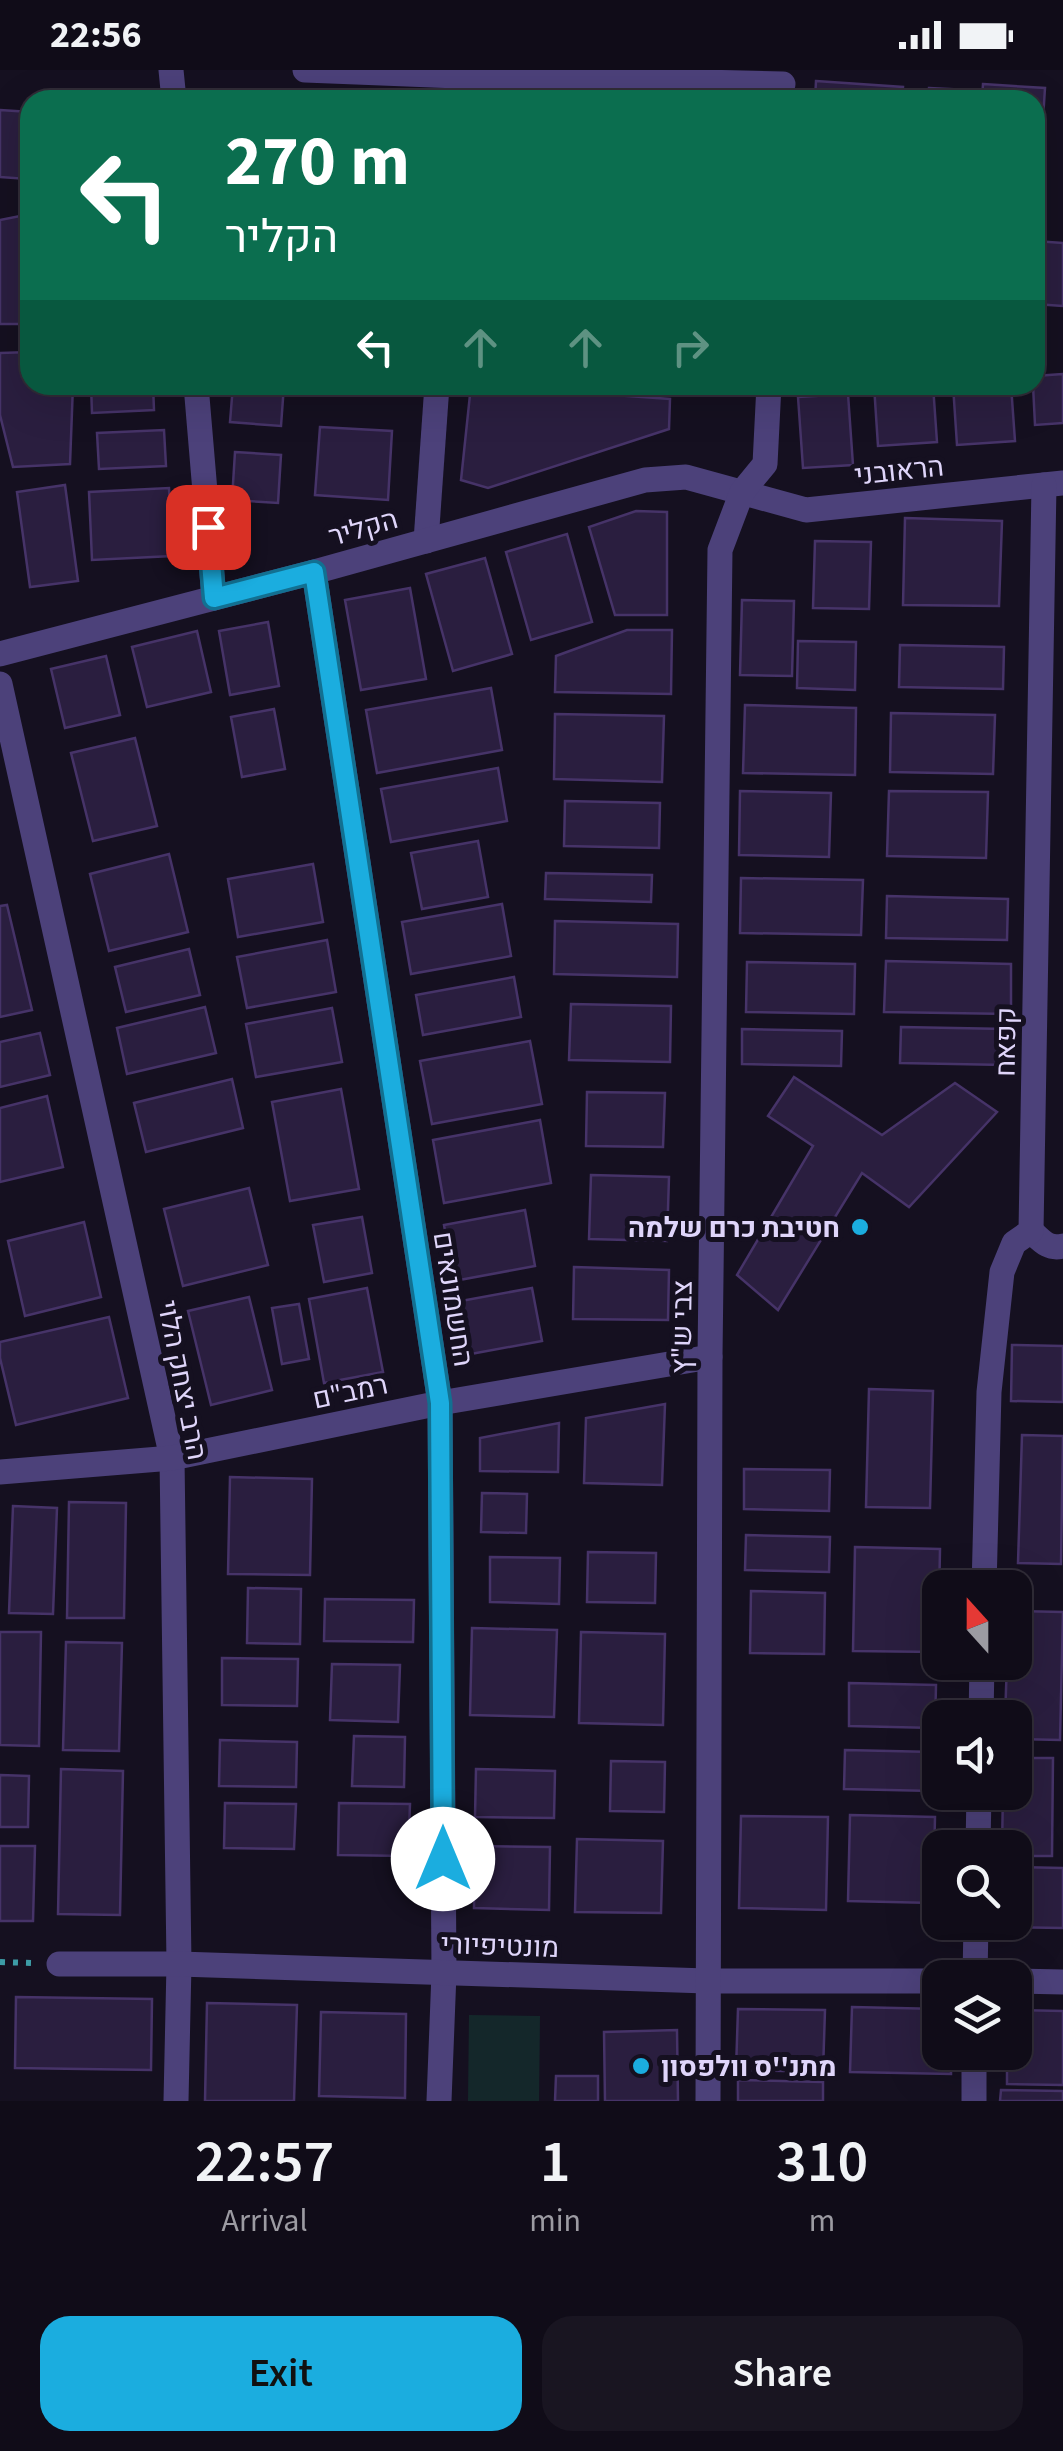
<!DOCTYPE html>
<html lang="en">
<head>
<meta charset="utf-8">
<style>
  :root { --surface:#100c18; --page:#191521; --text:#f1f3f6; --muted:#9c9ba2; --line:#302c37; --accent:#1baddf }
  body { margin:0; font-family:"Source Sans 3",Heebo,sans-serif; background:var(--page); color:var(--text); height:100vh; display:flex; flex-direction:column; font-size:38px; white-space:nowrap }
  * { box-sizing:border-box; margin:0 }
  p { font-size:32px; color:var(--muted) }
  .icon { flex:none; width:55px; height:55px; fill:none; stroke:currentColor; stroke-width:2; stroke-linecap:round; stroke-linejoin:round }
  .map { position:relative; height:2031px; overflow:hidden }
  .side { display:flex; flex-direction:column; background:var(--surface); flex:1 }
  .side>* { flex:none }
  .hud { position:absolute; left:20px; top:20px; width:1025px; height:305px; border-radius:30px; box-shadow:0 10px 40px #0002,0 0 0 2px var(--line); background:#0b6e4f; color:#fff; overflow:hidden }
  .needle { width:65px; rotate:339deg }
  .controls { position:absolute; left:922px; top:1500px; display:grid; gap:20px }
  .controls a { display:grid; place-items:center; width:110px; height:110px; border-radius:20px; background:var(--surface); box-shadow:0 10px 40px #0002,0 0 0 2px var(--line); font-size:50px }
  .pin { position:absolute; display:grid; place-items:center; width:85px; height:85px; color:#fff; margin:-42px; border-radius:20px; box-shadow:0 5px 15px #0006 }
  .me { position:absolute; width:110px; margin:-55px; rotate:0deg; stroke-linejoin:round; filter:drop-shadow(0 0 8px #0008) }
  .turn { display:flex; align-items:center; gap:35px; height:210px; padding:0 40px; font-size:45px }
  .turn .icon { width:130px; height:130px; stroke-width:2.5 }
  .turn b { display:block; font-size:70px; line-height:85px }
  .lanes { display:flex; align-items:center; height:95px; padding:0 40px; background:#0003; justify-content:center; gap:50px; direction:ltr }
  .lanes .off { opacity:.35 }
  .eta { display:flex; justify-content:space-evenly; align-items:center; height:170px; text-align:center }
  .eta b { font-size:60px; font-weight:600; line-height:70px }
  .primary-button { display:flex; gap:20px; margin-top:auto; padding:20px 40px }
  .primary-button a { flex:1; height:115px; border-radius:30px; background:var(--accent); color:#111; font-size:40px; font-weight:600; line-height:115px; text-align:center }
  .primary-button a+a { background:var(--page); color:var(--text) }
  .status { display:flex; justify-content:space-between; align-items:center; height:70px; padding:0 50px; background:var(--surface); direction:ltr }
  .status svg { height:28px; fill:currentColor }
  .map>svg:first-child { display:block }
  .grass { fill:#14272a }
  .building { fill:#2a1e3f; stroke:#463368; stroke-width:2.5 }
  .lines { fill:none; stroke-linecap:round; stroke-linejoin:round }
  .path { stroke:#3d9ca6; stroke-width:6; stroke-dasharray:5 8; stroke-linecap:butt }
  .minor { stroke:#4c417a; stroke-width:25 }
  .route-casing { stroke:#127091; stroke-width:25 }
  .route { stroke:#1baddf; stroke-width:18 }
  .poi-dot { fill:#1baddf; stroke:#151020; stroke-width:4 }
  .labels { text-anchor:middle; stroke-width:10; stroke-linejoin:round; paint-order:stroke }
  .street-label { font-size:28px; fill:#dfd5fa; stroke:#151020 }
  .poi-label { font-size:28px; font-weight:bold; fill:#dfd5fa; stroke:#151020; text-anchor:end }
</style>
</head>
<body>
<div class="status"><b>22:56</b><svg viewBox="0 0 49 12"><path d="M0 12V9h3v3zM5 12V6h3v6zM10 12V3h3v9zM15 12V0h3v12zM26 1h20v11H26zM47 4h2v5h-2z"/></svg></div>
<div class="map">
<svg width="1063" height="2031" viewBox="0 0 1063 2031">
  <rect width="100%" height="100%" fill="#151020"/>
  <path class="grass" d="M469 1945 540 1946 539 2031H468Z"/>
  <g class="building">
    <path d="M816 11 903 17 902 30H815Z"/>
    <path d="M983 14 1045 18 1041 80H1035V30H982Z"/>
    <path d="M929 18 968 20 967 30H928Z"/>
    <path d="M0 40 30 42 27 109 0 107Z"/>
    <path d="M30 144V254H0V150Z"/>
    <path d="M1035 171 1063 173V236L1035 234Z"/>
    <path d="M30 282V315H73L70 394 13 397 0 345V283Z"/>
    <path d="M1063 304V353L1035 355 1033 315H1035V306Z"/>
    <path d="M91 315H153L154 340 92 343Z"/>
    <path d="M233 315H284L281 356 230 352Z"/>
    <path d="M324 315H405V321Z"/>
    <path d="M471 315 670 329 669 359 488 418 461 410Z"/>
    <path d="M874 315H933L937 372 878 376Z"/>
    <path d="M953 315H1011L1015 371 957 375Z"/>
    <path d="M848 324 853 395 803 398 798 327Z"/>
    <path d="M320 357 392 361 388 430 315 425Z"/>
    <path d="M164 360 166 396 99 399 97 363Z"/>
    <path d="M235 382 281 385 278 433 232 430Z"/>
    <path d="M65 415 78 511 30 517 17 422Z"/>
    <path d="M169 418 172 486 92 490 89 422Z"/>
    <path d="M636 441 667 442V545H615L589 457Z"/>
    <path d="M905 448 1002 451 999 536 903 535Z"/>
    <path d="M567 464 592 552 531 570 506 482Z"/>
    <path d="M815 471 871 472 869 539 813 538Z"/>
    <path d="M485 488 512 584 453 601 426 504Z"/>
    <path d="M410 518 426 609 361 620 345 530Z"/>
    <path d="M742 530 794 531 792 606 740 605Z"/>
    <path d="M268 552 279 616 230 625 219 561Z"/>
    <path d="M627 560H672L671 624 555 622 556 586Z"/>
    <path d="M197 561 211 622 147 637 132 577Z"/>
    <path d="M798 571 856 572 855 620 797 618Z"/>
    <path d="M900 575 1004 577 1003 619 899 617Z"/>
    <path d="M106 586 120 645 65 658 51 599Z"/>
    <path d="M491 618 502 680 377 703 366 640Z"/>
    <path d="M745 635 856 638 855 705 743 703Z"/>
    <path d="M274 639 285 699 242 707 231 647Z"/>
    <path d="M891 643 995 645 993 704 890 702Z"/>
    <path d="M555 644 664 646 662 712 554 709Z"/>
    <path d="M135 668 157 756 93 771 71 683Z"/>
    <path d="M498 698 507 751 391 772 381 719Z"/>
    <path d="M740 721 831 723 829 787 739 785Z"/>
    <path d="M889 721 988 722 986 788 887 786Z"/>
    <path d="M565 731 660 733 659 778 564 776Z"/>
    <path d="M478 771 488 827 422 839 411 783Z"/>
    <path d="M169 784 188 862 109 881 90 804Z"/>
    <path d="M313 794 323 852 238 867 228 809Z"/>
    <path d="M546 803 652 805 651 832 545 829Z"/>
    <path d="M741 808 863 810 861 865 740 863Z"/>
    <path d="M887 826 1008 829 1007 870 886 868Z"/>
    <path d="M502 834 511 886 411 904 402 852Z"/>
    <path d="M7 835 32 940 0 947V836Z"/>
    <path d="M555 851 678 854 677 907 554 904Z"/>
    <path d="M327 870 336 922 247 938 237 887Z"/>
    <path d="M189 879 200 925 126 942 115 897Z"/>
    <path d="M886 891 1011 894V944L884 942Z"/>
    <path d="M747 892 855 894 854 944 746 942Z"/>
    <path d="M514 907 521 947 423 965 416 925Z"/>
    <path d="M571 934 671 936 670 992 569 990Z"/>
    <path d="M205 937 216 983 127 1004 117 958Z"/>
    <path d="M332 938 342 992 256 1007 246 954Z"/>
    <path d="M901 957 1007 959 1006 995 900 993Z"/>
    <path d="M742 959 842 961 841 996 742 994Z"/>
    <path d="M40 963 50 1005 0 1017V972Z"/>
    <path d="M530 971 542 1034 432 1054 420 991Z"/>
    <path d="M794 1007 882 1065 955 1013 997 1042 909 1137 862 1103 778 1240 737 1205 813 1076 768 1046Z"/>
    <path d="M232 1009 243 1058 146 1082 134 1033Z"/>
    <path d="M341 1019 359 1119 290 1131 272 1032Z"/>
    <path d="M587 1022 665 1023 663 1077 586 1076Z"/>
    <path d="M47 1026 63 1097 0 1112V1038Z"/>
    <path d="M540 1050 551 1113 444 1133 433 1070Z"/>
    <path d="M591 1105 669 1107 667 1171 589 1169Z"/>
    <path d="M249 1118 268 1195 183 1216 164 1139Z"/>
    <path d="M525 1140 535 1196 454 1211 444 1155Z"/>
    <path d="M362 1147 372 1203 324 1212 313 1155Z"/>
    <path d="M84 1152 101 1227 25 1246 8 1171Z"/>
    <path d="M574 1197 669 1200 668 1250 573 1249Z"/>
    <path d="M367 1218 383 1302 324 1313 309 1229Z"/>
    <path d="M532 1218 542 1271 460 1286 450 1233Z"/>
    <path d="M249 1227 272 1320 211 1335 188 1241Z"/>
    <path d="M299 1234 309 1289 282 1294 272 1238Z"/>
    <path d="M109 1247 128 1328 16 1355 0 1288V1272Z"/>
    <path d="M1012 1275 1063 1276V1332L1011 1331Z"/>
    <path d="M869 1319 933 1321 930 1438 866 1437Z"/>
    <path d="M665 1334 662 1415 584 1413 586 1348Z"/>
    <path d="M559 1353 558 1402 480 1401V1368Z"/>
    <path d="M1022 1365 1063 1366 1061 1494 1018 1493Z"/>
    <path d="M744 1399 830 1400 829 1441 744 1439Z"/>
    <path d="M230 1407 312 1409 310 1505 228 1504Z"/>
    <path d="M482 1423 527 1424 526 1463 481 1462Z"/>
    <path d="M69 1432 126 1433 124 1548H67Z"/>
    <path d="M13 1436 57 1438 53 1544 9 1543Z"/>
    <path d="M746 1465 830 1467 829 1502 745 1500Z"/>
    <path d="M855 1477 940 1479 938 1582 853 1581Z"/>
    <path d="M588 1482 656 1483 655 1533 587 1532Z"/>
    <path d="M490 1487 560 1488 559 1534 490 1532Z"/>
    <path d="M248 1518 301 1519 300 1574 247 1573Z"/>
    <path d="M751 1521 825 1523 824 1584 750 1583Z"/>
    <path d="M325 1529 414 1530 413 1572 324 1571Z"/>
    <path d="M1015 1541 1063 1542 1060 1670 1015 1669V1648H1005L1007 1592H1015Z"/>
    <path d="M472 1558 557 1560 554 1647 470 1645Z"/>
    <path d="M0 1562H41L39 1676 0 1675Z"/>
    <path d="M581 1562 665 1564 663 1655 579 1653Z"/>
    <path d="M66 1572 122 1573 119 1681 63 1680Z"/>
    <path d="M222 1588 298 1589 297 1636 222 1635Z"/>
    <path d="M332 1594 400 1595 398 1652 330 1650Z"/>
    <path d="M849 1613 936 1615 935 1658 849 1656Z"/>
    <path d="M354 1666 405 1667 404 1717 352 1716Z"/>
    <path d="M220 1670 297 1672 296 1717 219 1716Z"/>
    <path d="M845 1680 934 1682 933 1721 844 1719Z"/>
    <path d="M1015 1688H1053L1052 1786H1015V1778H1002L1003 1722H1015Z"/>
    <path d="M611 1691 665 1692 664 1742 610 1741Z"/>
    <path d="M61 1699 123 1701 120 1845 58 1844Z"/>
    <path d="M476 1699 555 1701 554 1748 475 1747Z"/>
    <path d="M0 1705 29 1706 28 1757H0Z"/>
    <path d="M225 1733 296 1734 294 1779 224 1778Z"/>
    <path d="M339 1733 410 1734 408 1786 338 1785Z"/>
    <path d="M850 1745 935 1747 933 1833 848 1831Z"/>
    <path d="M741 1746 828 1747 826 1840 739 1838Z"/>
    <path d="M577 1769 663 1771 661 1843 575 1842Z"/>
    <path d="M0 1776H35L33 1851H0Z"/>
    <path d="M475 1776 550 1777 549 1840 474 1838Z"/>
    <path d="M1015 1797 1063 1798V1858L997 1857V1852H1015Z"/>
    <path d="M16 1927 152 1929 151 2000 15 1998Z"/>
    <path d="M207 1933 297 1935 294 2031H205Z"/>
    <path d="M852 1937 940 1939V1982H951V2004L850 2002Z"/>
    <path d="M738 1939 825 1940 823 2002 736 2000Z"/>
    <path d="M1015 1940 1063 1941V2015L1007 2014V1982H1015Z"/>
    <path d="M321 1942 406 1944 405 2028 319 2026Z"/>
    <path d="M677 1960 678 2031H605L604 1962Z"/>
    <path d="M556 2006H598V2031H555Z"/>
    <path d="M738 2010 823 2012V2031H738Z"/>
    <path d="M1001 2020 1063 2021V2031H1000Z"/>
  </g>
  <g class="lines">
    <path class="path" d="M0 1892 34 1893"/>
    <g class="minor">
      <path d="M171 0 174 30"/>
      <path d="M305 0 458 6 783 14"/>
      <path d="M196 315 214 528"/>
      <path d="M426 471 437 315"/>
      <path d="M314 502 440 1333 444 1903 439 2031"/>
      <path d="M0 584 314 502 645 410 686 407 806 440 1063 413"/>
      <path d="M0 614 172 1388 179 1894 176 2031"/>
      <path d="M1031 1161C1041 1170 1048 1180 1063 1176"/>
      <path d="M0 1402 172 1388 440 1333 710 1287"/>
      <path d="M984 1518 989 1322 1002 1202 1014 1173 1031 1161 1044 415"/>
      <path d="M981 1648 982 1592"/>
      <path d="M978 1778 979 1722"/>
      <path d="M59 1894H179L707 1911H940"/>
      <path d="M975 1908 976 1852"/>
      <path d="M1015 1911 1063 1912"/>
      <path d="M708 2031 710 1287 720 480 742 422 765 394 769 315"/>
      <path d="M974 2031V1982"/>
    </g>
  </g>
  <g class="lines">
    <defs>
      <path id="route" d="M208 457 214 528 314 502 440 1333 443 1789"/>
    </defs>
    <use href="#route" class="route-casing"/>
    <use href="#route" class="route"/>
  </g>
  <g class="poi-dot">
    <circle cx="860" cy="1157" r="10"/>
    <circle cx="641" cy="1996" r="10"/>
  </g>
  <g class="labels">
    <g class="street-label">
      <text transform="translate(899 400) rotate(-6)" y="10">הראובני</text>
      <text transform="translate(363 457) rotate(-16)" y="10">הקליר</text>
      <text transform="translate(1005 972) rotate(-89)" y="10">קפאח</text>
      <text transform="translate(454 1229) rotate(81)" y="10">החשמונאים</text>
      <text transform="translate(681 1257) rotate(-89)" y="10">צבי ש"ץ</text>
      <text transform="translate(183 1310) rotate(79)" y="10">הרב יצחק הלוי</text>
      <text transform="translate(350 1321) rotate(-12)" y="10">רמב"ם</text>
      <text transform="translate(500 1875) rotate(2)" y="10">מונטיפיורי</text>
    </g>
    <g class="poi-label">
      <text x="840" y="1167">חטיבת כרם שלמה</text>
      <text x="661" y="2006" text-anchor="start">מתנ''ס וולפסון</text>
    </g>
  </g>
</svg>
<div class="controls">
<a><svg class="needle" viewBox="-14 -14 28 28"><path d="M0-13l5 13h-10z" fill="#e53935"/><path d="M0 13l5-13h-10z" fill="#9c9ba2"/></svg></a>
<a><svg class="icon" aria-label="sound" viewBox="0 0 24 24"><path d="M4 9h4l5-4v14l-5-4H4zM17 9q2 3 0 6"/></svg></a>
<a><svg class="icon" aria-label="search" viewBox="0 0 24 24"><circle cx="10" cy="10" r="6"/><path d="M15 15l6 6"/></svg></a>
<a><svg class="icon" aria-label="layers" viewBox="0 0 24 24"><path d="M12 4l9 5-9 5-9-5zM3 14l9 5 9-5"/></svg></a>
</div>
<div class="pin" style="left:208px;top:457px;background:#d93025"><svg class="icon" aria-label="arrive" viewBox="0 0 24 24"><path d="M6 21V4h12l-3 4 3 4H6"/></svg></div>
<svg class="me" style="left:443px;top:1789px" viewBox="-20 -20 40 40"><circle r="19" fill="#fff"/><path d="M0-13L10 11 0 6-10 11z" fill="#1baddf"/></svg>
<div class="hud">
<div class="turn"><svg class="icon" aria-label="left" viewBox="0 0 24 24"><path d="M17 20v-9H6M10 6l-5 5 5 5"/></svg><div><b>270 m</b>הקליר</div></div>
<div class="lanes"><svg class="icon" aria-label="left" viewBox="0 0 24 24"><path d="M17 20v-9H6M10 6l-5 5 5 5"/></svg><svg class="icon off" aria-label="ahead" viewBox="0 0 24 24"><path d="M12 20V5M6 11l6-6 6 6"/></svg><svg class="icon off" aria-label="ahead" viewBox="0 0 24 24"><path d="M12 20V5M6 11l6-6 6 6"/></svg><svg class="icon off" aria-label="right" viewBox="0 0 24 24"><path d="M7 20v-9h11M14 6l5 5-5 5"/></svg></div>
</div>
</div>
<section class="side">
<div class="eta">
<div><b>22:57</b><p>Arrival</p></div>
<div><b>1</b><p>min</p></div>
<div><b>310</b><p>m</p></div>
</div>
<div class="primary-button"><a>Exit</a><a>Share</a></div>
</section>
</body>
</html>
